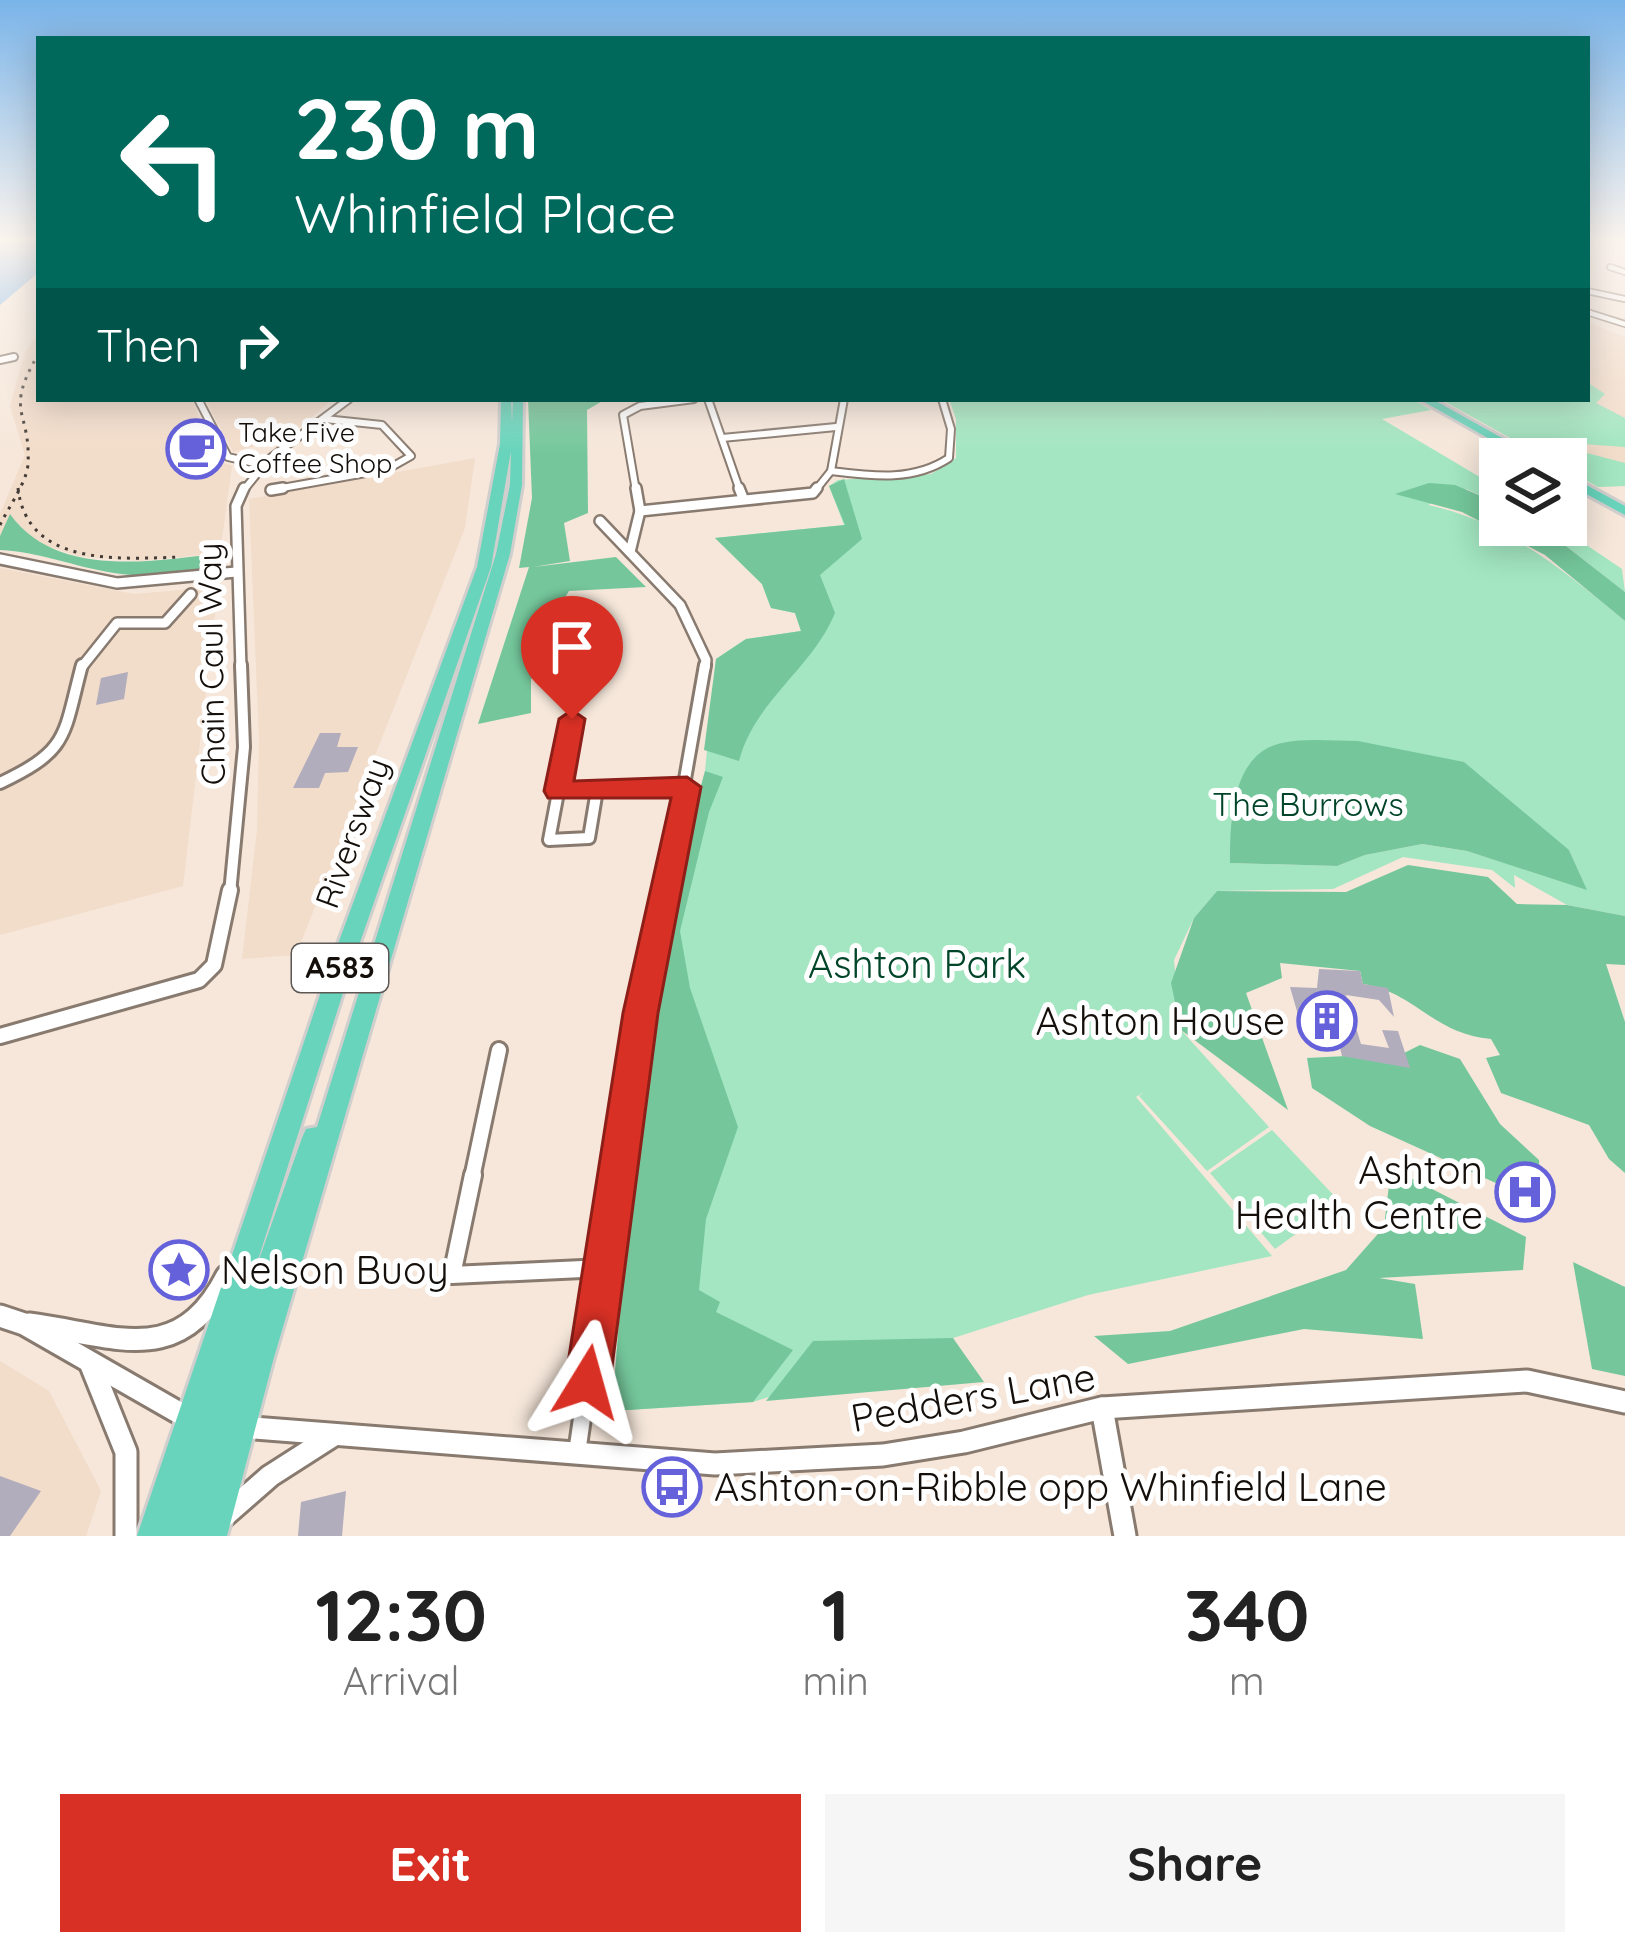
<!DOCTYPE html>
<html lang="en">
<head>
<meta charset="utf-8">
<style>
  :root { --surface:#fff; --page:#f6f6f6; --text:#222; --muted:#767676; --accent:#d93025 }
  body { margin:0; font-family:Quicksand,sans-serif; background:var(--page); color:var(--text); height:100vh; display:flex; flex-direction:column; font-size:45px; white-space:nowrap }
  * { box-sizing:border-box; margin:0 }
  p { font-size:39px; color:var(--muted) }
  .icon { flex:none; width:66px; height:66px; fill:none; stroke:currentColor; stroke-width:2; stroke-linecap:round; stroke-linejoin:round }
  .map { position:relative; height:1536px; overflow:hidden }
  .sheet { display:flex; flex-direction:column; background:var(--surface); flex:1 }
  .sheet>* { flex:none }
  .guide { position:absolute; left:36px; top:36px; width:1554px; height:366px; border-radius:0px; box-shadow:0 6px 30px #0003; background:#00695c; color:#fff; overflow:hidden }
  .controls { position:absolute; left:1479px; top:438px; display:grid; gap:24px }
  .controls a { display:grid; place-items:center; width:108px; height:108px; border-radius:0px; background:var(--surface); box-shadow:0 6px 30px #0003; font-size:60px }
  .pin { position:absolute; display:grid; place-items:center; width:102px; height:102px; color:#fff; margin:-123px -51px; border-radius:50% 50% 50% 0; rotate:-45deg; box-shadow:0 0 12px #0007 }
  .pin .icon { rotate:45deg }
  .me { position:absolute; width:132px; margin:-66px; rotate:8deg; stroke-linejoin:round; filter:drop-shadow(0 0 9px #0008) }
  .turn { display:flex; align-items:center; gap:42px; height:252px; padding:0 60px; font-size:54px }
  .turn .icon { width:156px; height:156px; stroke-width:2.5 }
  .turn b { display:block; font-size:84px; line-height:102px }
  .then { display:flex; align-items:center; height:114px; padding:0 60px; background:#0003; gap:24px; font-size:45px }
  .eta { display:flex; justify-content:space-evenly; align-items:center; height:204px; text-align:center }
  .eta b { font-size:72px; font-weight:700; line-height:84px }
  .button { display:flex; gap:24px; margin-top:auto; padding:24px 60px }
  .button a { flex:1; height:138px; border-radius:0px; background:var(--accent); color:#fff; font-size:48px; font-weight:700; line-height:138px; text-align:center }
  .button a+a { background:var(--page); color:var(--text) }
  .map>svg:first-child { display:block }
  .built { fill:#f2dcca }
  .green { fill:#a3e6c1; fill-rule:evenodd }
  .forest { fill:#75c79b }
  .water { fill:#75b3eb }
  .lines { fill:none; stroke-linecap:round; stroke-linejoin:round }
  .canal { fill:#75b3eb; fill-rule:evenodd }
  .building { fill:#b2adbd }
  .minor-far5-casing { stroke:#887a6f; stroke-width:8 }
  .minor-far4-casing { stroke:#887a6f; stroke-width:10 }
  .minor-far3-casing { stroke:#887a6f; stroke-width:14 }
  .minor-far2-casing { stroke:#887a6f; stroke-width:16 }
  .minor-far1-casing { stroke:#887a6f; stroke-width:20 }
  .minor-casing { stroke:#887a6f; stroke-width:22 }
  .tertiary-casing { stroke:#887a6f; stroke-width:27 }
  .trunk-casing { stroke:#d0cfce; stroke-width:6 }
  .minor-far5 { stroke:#fff; stroke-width:4.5 }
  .minor-far4 { stroke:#fff; stroke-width:6 }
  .minor-far3 { stroke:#fff; stroke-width:9 }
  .minor-far2 { stroke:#fff; stroke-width:10 }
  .minor-far1 { stroke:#fff; stroke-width:14 }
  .minor { stroke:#fff; stroke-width:16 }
  .tertiary { stroke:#fff; stroke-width:21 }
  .trunk { fill:#68d4bb; fill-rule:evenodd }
  .rail { stroke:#433c36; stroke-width:3; stroke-dasharray:3 6; stroke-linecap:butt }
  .route { fill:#d93025; stroke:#8d1f18; stroke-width:3 }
  .labels { text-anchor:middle; stroke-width:10; stroke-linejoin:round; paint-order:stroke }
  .far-poi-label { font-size:27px; fill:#140f0b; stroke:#fff; text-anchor:start }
  .shield { fill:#fff; stroke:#5a5754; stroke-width:3 }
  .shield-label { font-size:30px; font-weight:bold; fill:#140f0b }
  .street-label { font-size:33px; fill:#140f0b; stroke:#fff }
  .park-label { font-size:33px; fill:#004529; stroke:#fff }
  .near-park-label { font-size:39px; fill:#004529; stroke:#fff }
  .near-poi-label { font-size:39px; fill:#140f0b; stroke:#fff; text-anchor:end }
  .near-street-label { font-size:39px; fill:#140f0b; stroke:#fff }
</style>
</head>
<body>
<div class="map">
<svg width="1625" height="1536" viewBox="0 0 1625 1536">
  <rect width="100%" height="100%" fill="#f6e7da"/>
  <g class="built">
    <path d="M1587 322 1625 337V486L1598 487 1566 469V459H1548L1440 399H1587Z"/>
    <path d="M39 332V399L193 402 216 460 232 466 220 553 140 561 78 556 36 542 10 515 0 536V514L25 455 10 406 25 352Z"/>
    <path d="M205 399H333L287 438 233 452Z"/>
    <path d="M475 458 465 528 296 955 242 959 257 830 259 739 249 499Z"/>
    <path d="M0 568 134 594 205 588 217 598 183 886 0 935Z"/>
    <path d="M0 1361 49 1391 101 1491 86 1536H0Z"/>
  </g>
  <g class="green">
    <path d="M1587 382 1605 394 1596 403 1625 418V447L1582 444 1583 452 1625 463V486L1598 487 1566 469V459H1548L1440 399H1587Z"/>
    <path d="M949 399H1413L1431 410 1382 419 1500 489V504L1466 489 1428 505C1507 522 1564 571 1625 621V916L1567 905 1514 875 1515 888 1492 870 1403 857 1333 889 1217 891 1194 918 1174 960 1181 1030 1269 1127 1207 1171 1139 1096 1144 1092 1136 1097 1272 1256 1088 1295 753 1402 612 1411 645 995 705 771 716 659 746 639 801 631 795 613 771 608 762 584 715 538 844 525 829 486 838 480 931 474 956 458V419ZM1232 798 1569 850 1586 889 1467 851 1421 844 1365 855 1337 866 1231 863Z"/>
    <path d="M1539 525H1557L1622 569 1625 592Z"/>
    <path d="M1272 1130 1340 1202 1275 1249 1210 1173Z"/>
  </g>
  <g class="forest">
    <path d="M528 399H606L587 410 588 513 564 523 570 561 533 567 616 557 646 587 569 591 558 609 548 667 531 679V713L478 724 529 567 519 568 532 498Z"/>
    <path d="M844 479 862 539 820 575 835 613C812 669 755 700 739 761L704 750 716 659 746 639 801 631 795 613 771 608 762 584 715 538 845 525 829 486Z"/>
    <path d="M1429 483 1455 485 1500 504V525H1539L1625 592V621L1545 555 1462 512 1395 494Z"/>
    <path d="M10 514C55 578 153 562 220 553L219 566C185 572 149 579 114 573 75 567 40 552 0 550V536Z"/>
    <path d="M1358 741 1464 762 1569 850 1587 890 1467 851 1422 844 1365 855 1337 866 1230 863C1230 822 1231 754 1282 743 1305 738 1334 741 1358 741Z"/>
    <path d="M705 771 723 777 709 812 680 931 690 988 738 1127 706 1219 699 1290 720 1302 716 1312 793 1350 753 1402 612 1411 645 995Z"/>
    <path d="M1408 865 1488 877 1517 904 1567 905 1625 916V965L1606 964 1625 1022V1173L1609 1159 1589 1125 1501 1093 1486 1058 1500 1055 1491 1039C1433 1034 1415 992 1363 984L1360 971 1280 963 1282 978 1246 993 1288 1110 1181 1030 1171 983 1194 918 1217 891 1346 892Z"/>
    <path d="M1420 1045 1460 1059 1500 1124 1539 1160 1542 1204 1370 1126 1312 1088 1307 1058 1404 1053Z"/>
    <path d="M1391 1168 1526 1237 1523 1270 1379 1278 1415 1284 1423 1339 1304 1329 1128 1364 1094 1336 1170 1331 1346 1270 1384 1227Z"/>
    <path d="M1573 1262 1625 1287V1376L1592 1369Z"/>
    <path d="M953 1338 984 1382 766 1401 813 1341Z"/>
  </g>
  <path class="water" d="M0 238H39V272L0 305Z"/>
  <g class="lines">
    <path class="canal" d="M1587 238H1591L1588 240Z"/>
  </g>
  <g class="building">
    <path d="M128 672 124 699 96 705 101 678Z"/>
    <path d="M320 733H341L337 747H358L348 772 325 773 319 788H293Z"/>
    <path d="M1319 969 1360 971 1363 984 1388 988 1394 1017 1379 1000 1346 995 1361 1044 1389 1048 1382 1030 1398 1031 1410 1068 1342 1056 1337 1036 1301 1025 1290 987 1317 988Z"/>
    <path d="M0 1476 41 1491 10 1536H0Z"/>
    <path d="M346 1491 342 1536H298L301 1502Z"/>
  </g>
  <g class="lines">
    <defs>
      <g id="minor-far5">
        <path d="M1610 267 1625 272"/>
        <path d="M1587 291 1625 299"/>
        <path d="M1587 312 1625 324"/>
      </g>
      <g id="minor-far4">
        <path d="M0 360 14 357"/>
        <path d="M198 399 228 457 263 465"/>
        <path d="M708 399 740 491"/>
        <path d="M722 438 836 427"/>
        <path d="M831 471C872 476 913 482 949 458L951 429 942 399"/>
        <path d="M271 490 388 469 411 456 382 425 325 419"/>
        <path d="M243 491 269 459 349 399"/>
        <path d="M636 491 623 415 640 406 694 399"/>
        <path d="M815 491 831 471 844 399"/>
      </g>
      <g id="minor-far3">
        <path d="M636 488 640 511"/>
        <path d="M739 488 743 498"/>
        <path d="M271 490 283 488"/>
        <path d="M600 521 680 605 706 660 705 668"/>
        <path d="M630 552 640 511 813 493 817 488"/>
        <path d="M0 559 117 583 236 572"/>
        <path d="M81 668 117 623H165L191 594"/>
        <path d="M241 668 236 506 244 488"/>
      </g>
      <g id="minor-far2">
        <path d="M572 719 549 840 589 838 597 790"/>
        <path d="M0 783C70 750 63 736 82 665"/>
        <path d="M558 791 687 787"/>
        <path d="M230 893 244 747 241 665"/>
        <path d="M665 893 705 665"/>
      </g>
      <g id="minor-far1">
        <path d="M0 1036 199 980 214 965 230 890"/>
        <path d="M472 1178 499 1050"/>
        <path d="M616 1178 640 1013 666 890"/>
      </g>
      <g id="minor">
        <path d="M473 1175 452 1275 604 1268"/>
        <path d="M577 1453 617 1175"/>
      </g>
      <g id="tertiary">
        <path d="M0 1316 24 1324 195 1422"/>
        <path d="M29 1324C115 1335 179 1370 227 1276"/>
        <path d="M91 1365 126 1452V1536"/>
        <path d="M1102 1408 1125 1536"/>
        <path d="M241 1427 715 1464 883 1455 964 1442 1102 1408 1527 1381 1625 1402"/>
        <path d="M222 1518 270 1476 334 1435"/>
      </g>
      <g id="trunk">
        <path d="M501 399H511L512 423 513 399H523L522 485 510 554 273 1361 227 1536H137L328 971 477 567 500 444ZM511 451 510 485 496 554 317 1127 306 1129 302 1138 250 1285 350 971 491 567Z"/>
        <path d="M1419 399H1432L1540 459H1525Z"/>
        <path d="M1566 474 1625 506V515L1566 483Z"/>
      </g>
    </defs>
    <use href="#minor-far5" class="minor-far5-casing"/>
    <use href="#minor-far4" class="minor-far4-casing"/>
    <use href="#minor-far3" class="minor-far3-casing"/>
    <use href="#minor-far2" class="minor-far2-casing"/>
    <use href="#minor-far1" class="minor-far1-casing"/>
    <use href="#minor" class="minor-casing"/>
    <use href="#tertiary" class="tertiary-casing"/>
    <use href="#trunk" class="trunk-casing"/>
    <use href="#minor-far5" class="minor-far5"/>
    <use href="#minor-far4" class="minor-far4"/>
    <use href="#minor-far3" class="minor-far3"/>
    <use href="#minor-far2" class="minor-far2"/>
    <use href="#minor-far1" class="minor-far1"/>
    <use href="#minor" class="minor"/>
    <use href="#tertiary" class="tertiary"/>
    <use href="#trunk" class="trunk"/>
    <g class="rail">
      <path d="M18 488C27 567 119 559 181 557"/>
      <path d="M0 525C8 508 27 482 28 464 31 409 3 414 39 353"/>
    </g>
  </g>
  <linearGradient id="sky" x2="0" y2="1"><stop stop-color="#7ab4e9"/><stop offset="0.53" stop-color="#fbf4ee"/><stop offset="1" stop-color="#fbf4ee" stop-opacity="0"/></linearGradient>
  <rect width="1625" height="453" fill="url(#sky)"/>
  <path class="route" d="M572 710 585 719 574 781 687 777 701 787 658 1013 610 1382 603 1397 587 1404 571 1397 565 1382 623 1013 671 798H548L544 791 559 719Z"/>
  <defs>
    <symbol id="cafe-ring" viewBox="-11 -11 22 22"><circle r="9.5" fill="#fff" stroke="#6561da" stroke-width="1.5"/><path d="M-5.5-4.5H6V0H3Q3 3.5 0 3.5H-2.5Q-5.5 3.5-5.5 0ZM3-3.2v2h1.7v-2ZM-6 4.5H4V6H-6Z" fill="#6561da"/></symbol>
    <symbol id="building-ring" viewBox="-11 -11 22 22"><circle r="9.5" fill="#fff" stroke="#6561da" stroke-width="1.5"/><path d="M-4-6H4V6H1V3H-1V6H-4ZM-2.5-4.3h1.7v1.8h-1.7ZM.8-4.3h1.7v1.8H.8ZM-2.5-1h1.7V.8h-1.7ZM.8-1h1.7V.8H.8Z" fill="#6561da"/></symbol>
    <symbol id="hospital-ring" viewBox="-11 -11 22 22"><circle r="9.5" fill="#fff" stroke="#6561da" stroke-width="1.5"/><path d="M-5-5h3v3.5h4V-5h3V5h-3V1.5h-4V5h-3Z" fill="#6561da"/></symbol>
    <symbol id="sight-ring" viewBox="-11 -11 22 22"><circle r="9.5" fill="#fff" stroke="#6561da" stroke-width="1.5"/><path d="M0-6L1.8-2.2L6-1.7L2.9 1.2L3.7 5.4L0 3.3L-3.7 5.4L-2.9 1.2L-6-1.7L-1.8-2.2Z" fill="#6561da"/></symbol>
    <symbol id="bus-ring" viewBox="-11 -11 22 22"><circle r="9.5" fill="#fff" stroke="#6561da" stroke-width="1.5"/><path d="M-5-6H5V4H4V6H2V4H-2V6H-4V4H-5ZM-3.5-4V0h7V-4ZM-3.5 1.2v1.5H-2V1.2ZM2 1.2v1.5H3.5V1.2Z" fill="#6561da"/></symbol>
  </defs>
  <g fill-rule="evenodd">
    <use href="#cafe-ring" x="163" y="416" width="66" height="66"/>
    <use href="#building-ring" x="1294" y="988" width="66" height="66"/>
    <use href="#hospital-ring" x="1492" y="1159" width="66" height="66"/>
    <use href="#sight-ring" x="146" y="1237" width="66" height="66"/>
    <use href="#bus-ring" x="639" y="1454" width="66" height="66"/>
  </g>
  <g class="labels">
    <g class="far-poi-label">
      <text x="238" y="442">Take Five<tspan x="238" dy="31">Coffee Shop</tspan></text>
    </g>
    <rect class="shield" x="292" y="944" width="96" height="48" rx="9"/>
    <g class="shield-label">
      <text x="340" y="978">A583</text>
    </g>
    <g class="street-label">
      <text transform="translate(211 664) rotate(-91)" y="12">Chain Caul Way</text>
      <text transform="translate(352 833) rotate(-70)" y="12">Riversway</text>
    </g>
    <g class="park-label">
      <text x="1308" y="816">The Burrows</text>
    </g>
    <g class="near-park-label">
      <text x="917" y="978">Ashton Park</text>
    </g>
    <g class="near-poi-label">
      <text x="1285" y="1035">Ashton House</text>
      <text x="1483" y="1184">Ashton<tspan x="1483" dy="45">Health Centre</tspan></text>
      <text x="221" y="1284" text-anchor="start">Nelson Buoy</text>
      <text x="714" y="1501" text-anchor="start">Ashton-on-Ribble opp Whinfield Lane</text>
    </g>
    <g class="near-street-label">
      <text transform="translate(973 1397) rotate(-10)" y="14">Pedders Lane</text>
    </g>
  </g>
</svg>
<div class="controls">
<a><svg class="icon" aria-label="layers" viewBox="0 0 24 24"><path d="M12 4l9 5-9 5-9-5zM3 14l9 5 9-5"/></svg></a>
</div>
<div class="pin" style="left:572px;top:719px;background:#d93025"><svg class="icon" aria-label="arrive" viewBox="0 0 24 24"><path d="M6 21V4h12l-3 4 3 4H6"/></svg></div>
<svg class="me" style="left:587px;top:1382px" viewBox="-20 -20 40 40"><path d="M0-17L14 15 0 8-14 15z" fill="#d93025" stroke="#fff" stroke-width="4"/></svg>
<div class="guide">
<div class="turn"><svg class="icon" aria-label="left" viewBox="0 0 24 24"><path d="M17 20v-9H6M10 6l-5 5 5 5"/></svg><div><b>230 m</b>Whinfield Place</div></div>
<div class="then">Then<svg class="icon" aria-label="right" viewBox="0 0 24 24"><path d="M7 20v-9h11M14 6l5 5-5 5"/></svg></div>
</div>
</div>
<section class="sheet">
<div class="eta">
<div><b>12:30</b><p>Arrival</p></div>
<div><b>1</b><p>min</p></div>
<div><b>340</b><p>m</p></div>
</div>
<div class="button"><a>Exit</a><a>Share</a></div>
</section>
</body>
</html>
